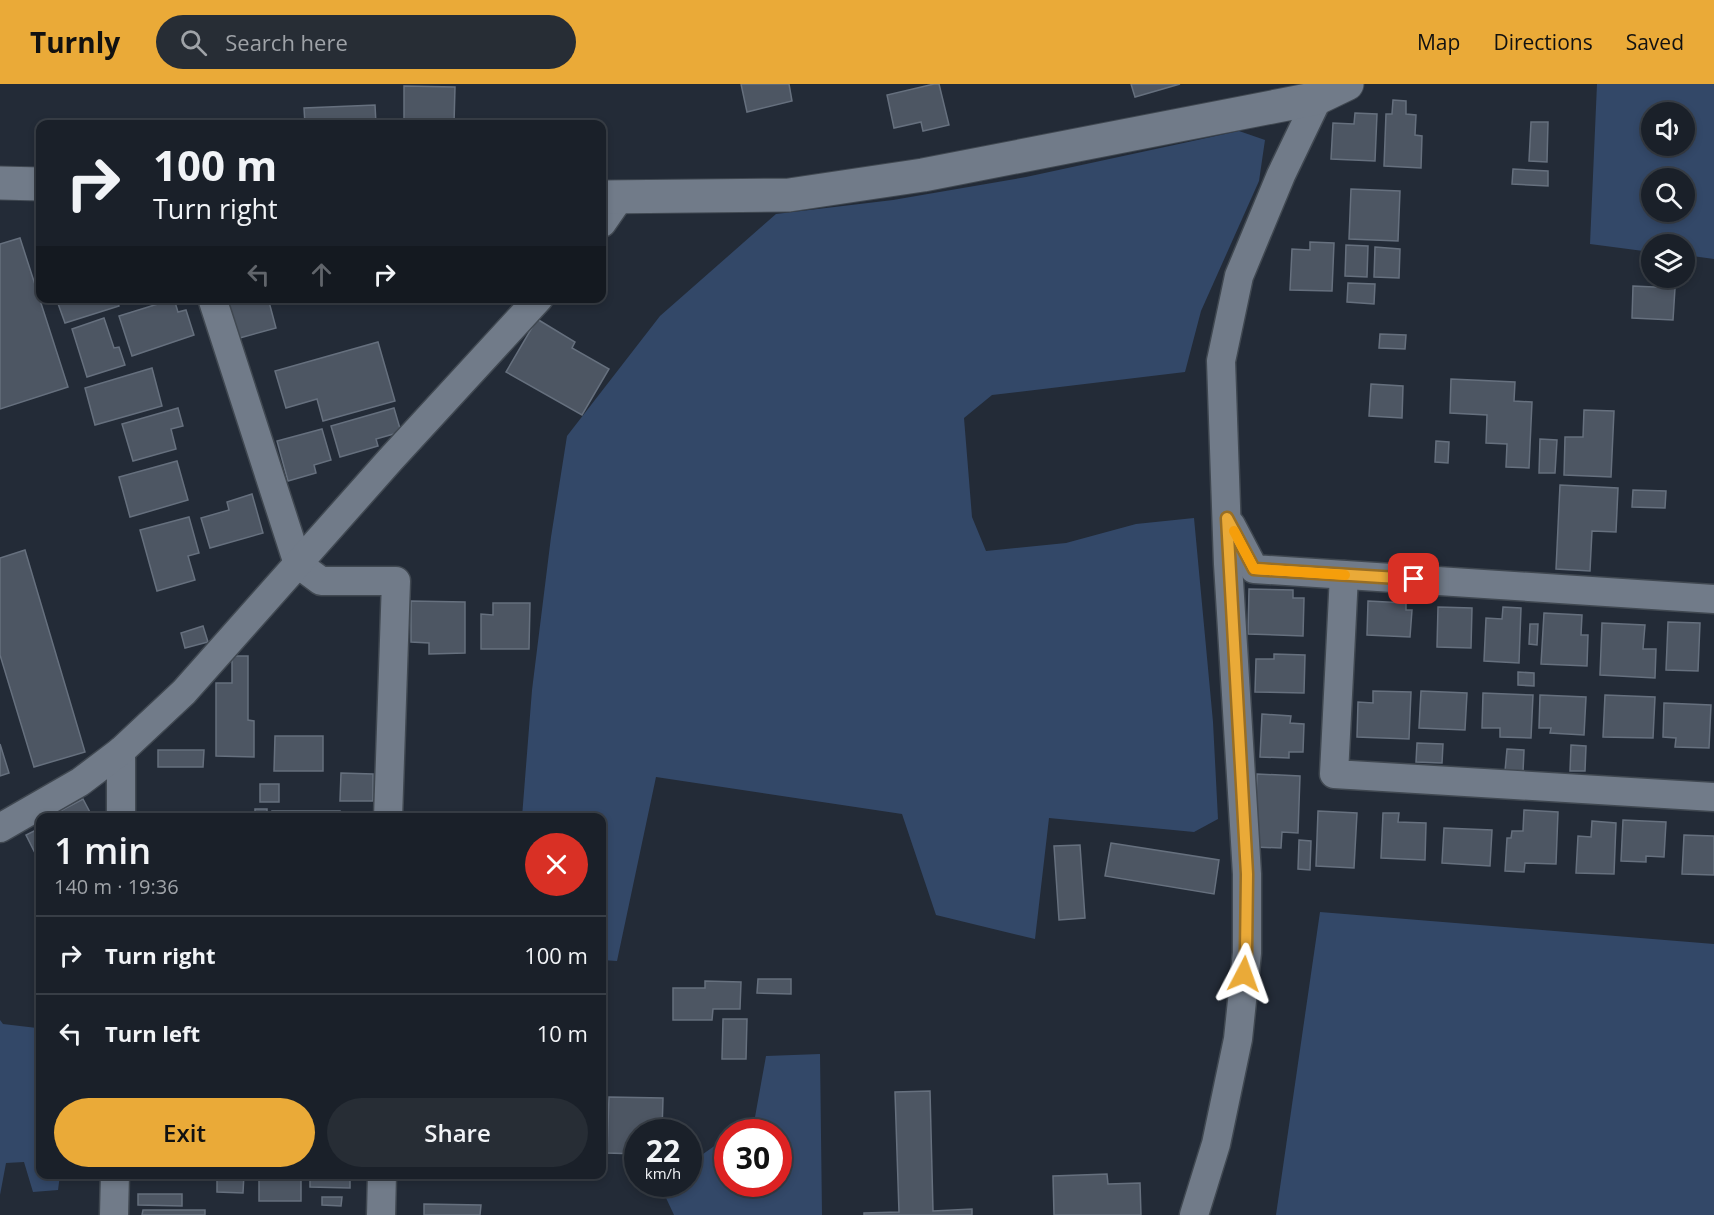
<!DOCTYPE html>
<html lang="en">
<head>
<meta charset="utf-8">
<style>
  :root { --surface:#1a2029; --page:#272d35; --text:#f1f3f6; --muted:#9fa3a8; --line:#383e46; --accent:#eaaa38 }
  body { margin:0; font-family:"Open Sans",sans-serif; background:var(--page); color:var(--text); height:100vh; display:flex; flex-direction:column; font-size:22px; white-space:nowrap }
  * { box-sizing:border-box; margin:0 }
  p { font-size:20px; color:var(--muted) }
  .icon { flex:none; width:33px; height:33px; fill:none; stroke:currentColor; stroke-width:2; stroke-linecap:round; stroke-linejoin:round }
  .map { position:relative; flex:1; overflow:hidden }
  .drawer { position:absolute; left:36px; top:729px; width:570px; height:366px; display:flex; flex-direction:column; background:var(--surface); border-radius:12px; box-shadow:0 3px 9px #0003,0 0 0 2px var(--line) }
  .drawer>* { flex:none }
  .hud { position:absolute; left:36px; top:36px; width:570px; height:183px; border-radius:12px; box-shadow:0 3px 9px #0003,0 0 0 2px var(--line); background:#1a2029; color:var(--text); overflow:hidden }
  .controls { position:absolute; left:1641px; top:18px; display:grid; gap:12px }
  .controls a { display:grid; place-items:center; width:54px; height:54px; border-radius:50%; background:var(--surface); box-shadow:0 3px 9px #0003,0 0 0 2px var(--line); font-size:30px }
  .speed { position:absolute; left:624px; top:1035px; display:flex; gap:12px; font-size:30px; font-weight:700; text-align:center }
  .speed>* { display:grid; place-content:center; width:78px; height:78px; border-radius:50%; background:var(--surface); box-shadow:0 3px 9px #0003,0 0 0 2px var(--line); line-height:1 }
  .speed small { font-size:15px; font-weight:400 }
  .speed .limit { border:9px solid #d22; background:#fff; color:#111 }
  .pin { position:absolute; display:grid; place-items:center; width:51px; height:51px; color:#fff; margin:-26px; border-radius:12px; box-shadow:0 3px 9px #0006 }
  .me { position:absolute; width:66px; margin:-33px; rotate:4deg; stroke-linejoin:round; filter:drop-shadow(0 0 4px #0008) }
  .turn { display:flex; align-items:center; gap:21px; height:126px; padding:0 18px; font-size:27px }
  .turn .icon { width:78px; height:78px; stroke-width:2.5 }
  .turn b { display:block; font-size:42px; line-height:51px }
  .lanes { display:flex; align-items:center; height:57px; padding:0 18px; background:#0003; justify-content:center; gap:30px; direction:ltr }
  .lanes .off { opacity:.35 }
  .round { display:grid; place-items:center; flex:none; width:63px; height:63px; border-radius:32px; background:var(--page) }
  .headline { display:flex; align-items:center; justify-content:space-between; height:102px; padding:0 18px }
  h1 { font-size:36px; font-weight:600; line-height:45px }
  .primary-button { display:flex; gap:12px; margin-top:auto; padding:12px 18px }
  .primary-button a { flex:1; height:69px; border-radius:36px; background:var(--accent); color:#111; font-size:24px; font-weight:600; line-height:69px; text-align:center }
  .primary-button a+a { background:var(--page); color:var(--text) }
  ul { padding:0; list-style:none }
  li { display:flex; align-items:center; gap:18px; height:78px; padding:0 18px; border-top:2px solid var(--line) }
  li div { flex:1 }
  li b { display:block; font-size:22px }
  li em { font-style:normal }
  header { display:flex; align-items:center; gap:36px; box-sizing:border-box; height:84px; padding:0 30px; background:var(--accent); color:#111 }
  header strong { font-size:28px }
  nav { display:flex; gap:33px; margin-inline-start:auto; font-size:21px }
  .search { width:420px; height:54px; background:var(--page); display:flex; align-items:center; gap:15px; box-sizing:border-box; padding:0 21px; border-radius:33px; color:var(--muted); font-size:22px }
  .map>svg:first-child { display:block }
  .green { fill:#334868; fill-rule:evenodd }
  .building { fill:#4d5663; stroke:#66707e; stroke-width:1.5 }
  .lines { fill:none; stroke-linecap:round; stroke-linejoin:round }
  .street-casing { stroke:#404851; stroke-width:31 }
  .secondary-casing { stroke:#404851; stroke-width:35 }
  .street { stroke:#717b89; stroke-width:28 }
  .secondary { stroke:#717b89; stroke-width:33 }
  .route-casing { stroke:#986e24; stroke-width:15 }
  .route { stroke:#eaaa38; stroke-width:10 }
  .slow { stroke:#f59e0b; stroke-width:10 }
</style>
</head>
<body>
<header>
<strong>Turnly</strong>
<div class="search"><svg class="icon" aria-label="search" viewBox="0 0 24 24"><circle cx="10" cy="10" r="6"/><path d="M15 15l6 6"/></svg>Search here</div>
<nav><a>Map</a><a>Directions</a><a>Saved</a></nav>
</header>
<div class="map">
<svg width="1714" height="1131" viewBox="0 0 1714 1131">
  <rect width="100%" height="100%" fill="#232b37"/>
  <g class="green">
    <path d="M1597 0H1714V175L1685 171 1684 160H1652L1651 168 1590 160ZM1652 28H1684V62H1652ZM1652 94H1684V128H1652Z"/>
    <path d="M1239 47 1265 56 1259 97 1201 227 1185 288 992 311 964 334 972 433 986 467 1066 459 1136 440 1194 434 1213 638 1218 735 1194 748 1049 734 1035 855 936 831 902 730 656 693 617 877 602 876V734L522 733 532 606 551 453 567 352 660 232 776 130 893 116 1026 93Z"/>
    <path d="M1320 828 1714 860V1131H1276Z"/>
    <path d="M40 934V1090L60 1091 58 1106 33 1108 24 1078 6 1079 0 1111V936L3 940 37 944Z"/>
    <path d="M820 970 822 1131H674L660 1101 688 1100 689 1080 727 1053 728 1100H778V1048H734L755 1033 766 972Z"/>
  </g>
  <g class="building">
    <path d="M741 0H789L792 17 747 28Z"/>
    <path d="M934 0H939L949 41 923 47 921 38 894 44 887 11Z"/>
    <path d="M1131 0H1180L1135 13Z"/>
    <path d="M404 2 455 3 454 40H404Z"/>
    <path d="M1393 16 1406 17V30L1416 31 1415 51 1422 52 1421 84 1384 82 1386 30H1392Z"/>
    <path d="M375 21 376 40H305L304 24Z"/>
    <path d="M1355 29 1377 30 1375 77 1331 75 1333 39 1354 40Z"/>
    <path d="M1531 38H1548L1547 78 1529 77Z"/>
    <path d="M1513 85 1548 87V102L1512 100Z"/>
    <path d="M1351 105 1400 107 1398 157 1349 155Z"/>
    <path d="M20 154 68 303 0 325V160Z"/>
    <path d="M1310 158 1334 159 1332 207 1290 206 1292 165 1310 166Z"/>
    <path d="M1346 161 1368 162 1367 193 1345 192Z"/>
    <path d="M1375 163 1400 165 1399 194 1374 193Z"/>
    <path d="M1348 199 1375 200 1374 220 1347 218Z"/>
    <path d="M1633 202 1675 204 1673 236 1632 234Z"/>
    <path d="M56 214H117L119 222 65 239Z"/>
    <path d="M225 214H268L276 244 236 255Z"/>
    <path d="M174 215 178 228 186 226 194 251 132 272 119 232Z"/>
    <path d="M104 234 114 264 119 263 125 281 87 293 72 245Z"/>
    <path d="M537 235 575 258 572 264 609 285 582 331 506 288Z"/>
    <path d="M1380 250 1406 251 1405 265 1379 264Z"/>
    <path d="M378 258 395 317 323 337 317 315 286 324 275 287Z"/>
    <path d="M152 284 162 322 95 341 85 304Z"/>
    <path d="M1451 295 1515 298 1514 317 1532 318 1529 384 1506 383 1507 360 1486 359 1487 331 1450 329Z"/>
    <path d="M1371 300 1403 302 1402 334 1369 332Z"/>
    <path d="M178 324 183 342 171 345 176 365 133 377 122 340Z"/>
    <path d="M394 324 401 348 376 355 378 362 340 373 331 342Z"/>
    <path d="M1584 326 1614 327 1611 393 1564 391 1565 353H1583Z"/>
    <path d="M322 345 331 376 314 381 316 389 288 397 277 357Z"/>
    <path d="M1540 355 1557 356 1555 389H1539Z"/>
    <path d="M1436 357 1449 358 1448 379 1435 378Z"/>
    <path d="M177 377 188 416 130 433 119 393Z"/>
    <path d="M1560 401 1618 404 1616 448 1592 447 1590 487 1556 485Z"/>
    <path d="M1633 406 1666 407 1665 424 1632 423Z"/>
    <path d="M252 410 263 449 210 464 201 434 229 426 227 418Z"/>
    <path d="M189 433 199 469 188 472 195 496 157 507 140 446Z"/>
    <path d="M25 466 85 668 34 683 0 571V474Z"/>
    <path d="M1249 505 1293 506V514H1304L1303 552 1248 550Z"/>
    <path d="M411 517 465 518V569L429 570V559L411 558Z"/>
    <path d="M1368 517 1406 519V526H1412L1410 553 1367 551Z"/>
    <path d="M493 519H530L529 565H481V530L493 531Z"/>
    <path d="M1438 523 1472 524 1471 564 1437 563Z"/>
    <path d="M1503 523 1521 524 1519 579 1484 577 1486 534 1502 535Z"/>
    <path d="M1544 529 1582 531 1581 551H1588L1587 582 1541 580Z"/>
    <path d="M1668 538 1700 539 1698 587 1666 586Z"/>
    <path d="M1602 539 1645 541 1643 565H1656L1655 594 1600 591Z"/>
    <path d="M1530 540H1538L1537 561 1529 560Z"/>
    <path d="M203 542 208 558 185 564 181 549Z"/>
    <path d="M1274 570 1305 571 1304 609 1255 608 1256 575H1274Z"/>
    <path d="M232 572H248V636L254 637V673L216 672V599H232Z"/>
    <path d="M1518 588 1534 589V602L1518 601Z"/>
    <path d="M1373 607 1411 608 1409 655 1357 653 1358 618 1373 619Z"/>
    <path d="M1421 607 1467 609 1465 646 1419 644Z"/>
    <path d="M1483 609 1533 611 1531 654 1500 653V644H1482Z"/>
    <path d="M1540 611 1586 613 1584 651 1550 649 1551 644H1539Z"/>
    <path d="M1605 611 1655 613 1653 654 1603 653Z"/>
    <path d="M1664 619 1711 621 1709 664 1675 663 1676 654 1663 653Z"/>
    <path d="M1262 630 1291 632 1290 639 1304 640 1303 668H1289V674L1260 673Z"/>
    <path d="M275 652H323V687H274Z"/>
    <path d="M1417 659 1443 660 1442 679 1416 678Z"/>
    <path d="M0 660 9 689 0 692Z"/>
    <path d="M1571 661 1586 662 1585 687H1570Z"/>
    <path d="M1507 665 1524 666 1523 688 1505 687Z"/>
    <path d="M158 666H204L203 683H158Z"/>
    <path d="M341 689 373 690V717H340Z"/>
    <path d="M1257 690 1300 692 1298 749 1282 748 1281 764 1254 763Z"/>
    <rect x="260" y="700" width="19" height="18"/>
    <path d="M83 715 93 734H47Z"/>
    <rect x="255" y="725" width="12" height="9"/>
    <path d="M1524 726 1558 728 1556 780 1525 779 1524 788 1505 787 1507 754H1511L1512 747H1523Z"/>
    <rect x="272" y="727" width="68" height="7"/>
    <path d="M1318 727 1357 729 1354 784 1316 782Z"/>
    <path d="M1383 729H1399L1398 738 1426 739 1425 776 1381 774Z"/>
    <path d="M1623 736 1666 738 1664 773 1646 772V778L1621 777Z"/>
    <path d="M1592 737 1616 739 1614 790 1576 789 1578 752 1591 753Z"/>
    <path d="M40 744V779L26 751Z"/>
    <path d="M1444 744 1492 746 1490 782 1442 779Z"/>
    <path d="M1684 751 1714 752V791L1682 790Z"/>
    <path d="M1299 756 1311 757 1310 786 1298 785Z"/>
    <path d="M1111 759 1219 776 1214 810 1105 792Z"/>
    <path d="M1080 761 1085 834 1059 836 1054 762Z"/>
    <path d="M758 895H791V910L757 909Z"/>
    <path d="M705 897 741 898 740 925H713L712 936H673V904H705Z"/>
    <path d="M723 935H747L746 975H722Z"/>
    <path d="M930 1007 933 1127 972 1125V1131H864V1129L899 1128 895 1008Z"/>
    <path d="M609 1013 663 1014 662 1048H638V1070L607 1069Z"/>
    <path d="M217 1090H244L243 1109 217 1108Z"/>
    <rect x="259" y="1090" width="42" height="27"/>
    <path d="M310 1090H350V1104L310 1103Z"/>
    <path d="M1107 1090 1108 1100 1140 1099 1141 1131H1054L1053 1092Z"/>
    <path d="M138 1110H182V1122L138 1121Z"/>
    <path d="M322 1113H342L341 1122 322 1121Z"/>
    <path d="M424 1120 481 1121 480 1131H424Z"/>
    <path d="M143 1126H205V1131H142Z"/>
  </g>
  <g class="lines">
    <defs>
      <g id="street">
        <path d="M602 139 620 113"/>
        <path d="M212 214 298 480 321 497H396L388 734"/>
        <path d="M1231 441 1254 485 1714 515"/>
        <path d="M1344 491 1334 690 1714 713"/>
        <path d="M121 734V667"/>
        <path d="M0 744 80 698 121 667 184 608 390 376 539 214"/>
        <path d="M114 1131 115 1090"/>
        <path d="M381 1131 382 1090"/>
        <path d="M1194 1131 1216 1060 1238 955 1247 869V790L1228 480 1221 277 1239 192 1281 91 1318 14"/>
      </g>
      <g id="secondary">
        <path d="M0 99 40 100"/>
        <path d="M602 113 789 111 923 91 1318 14 1347 0"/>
      </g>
    </defs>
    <use href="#street" class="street-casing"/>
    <use href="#secondary" class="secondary-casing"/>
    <use href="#street" class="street"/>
    <use href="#secondary" class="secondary"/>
  </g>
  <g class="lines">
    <defs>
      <path id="route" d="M1244 890 1246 869 1247 790 1227 434 1254 485 1414 495"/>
    </defs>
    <use href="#route" class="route-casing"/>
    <use href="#route" class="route"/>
    <path class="slow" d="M1234 447 1254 485 1345 491"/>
  </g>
</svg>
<div class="controls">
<a><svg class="icon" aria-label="sound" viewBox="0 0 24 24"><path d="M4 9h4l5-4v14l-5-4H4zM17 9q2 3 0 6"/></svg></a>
<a><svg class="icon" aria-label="search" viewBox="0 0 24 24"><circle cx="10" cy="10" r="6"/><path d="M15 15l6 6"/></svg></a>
<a><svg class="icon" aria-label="layers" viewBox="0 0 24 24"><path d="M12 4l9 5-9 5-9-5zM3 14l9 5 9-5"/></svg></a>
</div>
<div class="speed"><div>22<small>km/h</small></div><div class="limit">30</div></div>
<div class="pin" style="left:1414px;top:495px;background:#d93025"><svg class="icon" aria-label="arrive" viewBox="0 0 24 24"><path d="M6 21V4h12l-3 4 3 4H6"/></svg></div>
<svg class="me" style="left:1244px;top:890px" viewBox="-20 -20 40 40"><path d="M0-17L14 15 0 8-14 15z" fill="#eaaa38" stroke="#fff" stroke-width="4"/></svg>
<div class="hud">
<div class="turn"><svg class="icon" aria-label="right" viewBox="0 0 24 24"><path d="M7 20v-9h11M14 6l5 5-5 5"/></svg><div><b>100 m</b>Turn right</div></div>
<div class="lanes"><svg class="icon off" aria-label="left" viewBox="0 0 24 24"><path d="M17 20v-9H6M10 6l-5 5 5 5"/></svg><svg class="icon off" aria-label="ahead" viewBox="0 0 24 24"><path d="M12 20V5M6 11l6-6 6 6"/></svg><svg class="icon" aria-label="right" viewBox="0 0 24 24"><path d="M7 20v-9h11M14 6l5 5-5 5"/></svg></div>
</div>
<section class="drawer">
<div class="headline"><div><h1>1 min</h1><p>140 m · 19:36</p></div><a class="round" style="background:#d93025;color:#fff"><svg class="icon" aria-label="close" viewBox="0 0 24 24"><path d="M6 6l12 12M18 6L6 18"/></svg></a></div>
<ul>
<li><svg class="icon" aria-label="right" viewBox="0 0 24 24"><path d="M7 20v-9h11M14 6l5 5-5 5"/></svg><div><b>Turn right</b></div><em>100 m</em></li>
<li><svg class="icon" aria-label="left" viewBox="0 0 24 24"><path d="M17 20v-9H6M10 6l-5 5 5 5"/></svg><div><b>Turn left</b></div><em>10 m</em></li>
</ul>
<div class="primary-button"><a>Exit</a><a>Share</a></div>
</section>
</div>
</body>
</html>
